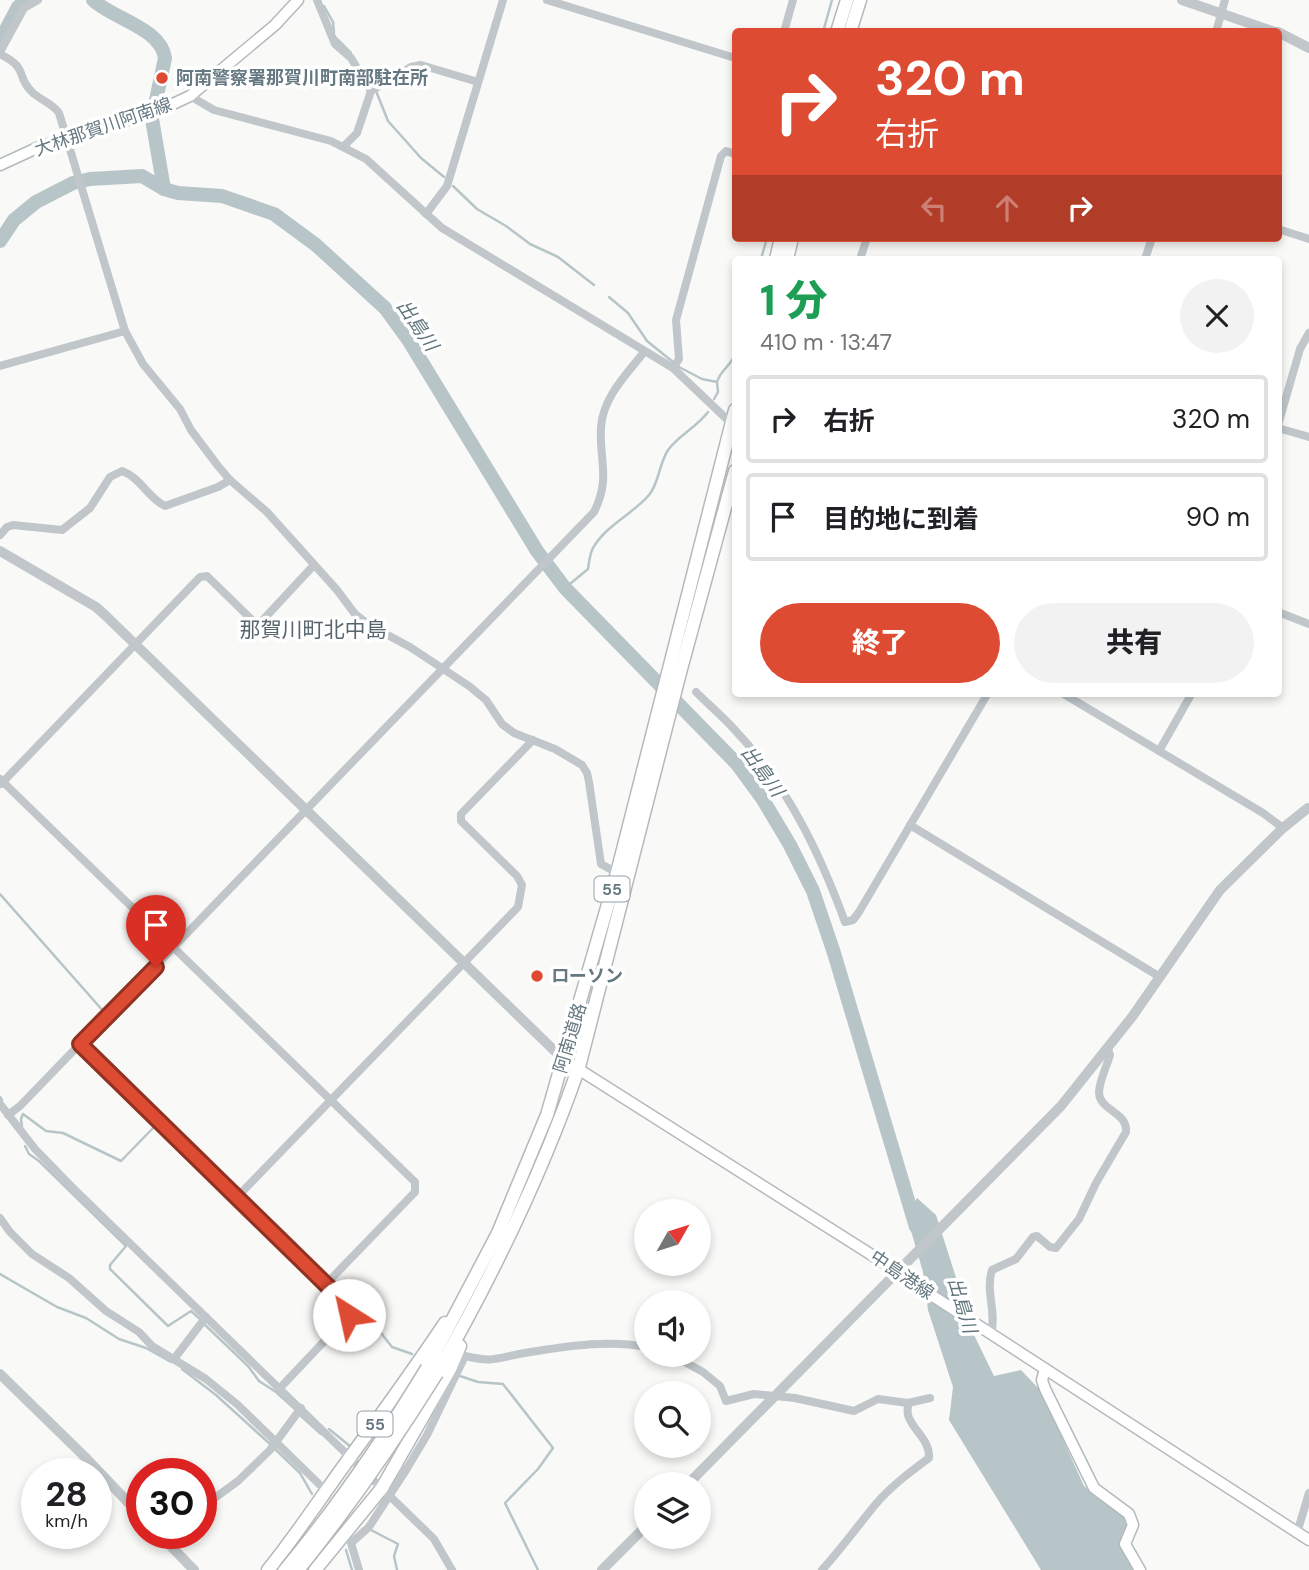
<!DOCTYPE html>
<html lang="ja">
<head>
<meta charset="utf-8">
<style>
  :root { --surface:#fff; --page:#f2f2f2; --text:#202124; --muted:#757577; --line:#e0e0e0; --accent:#de4b33 }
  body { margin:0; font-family:"DM Sans","Noto Sans JP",sans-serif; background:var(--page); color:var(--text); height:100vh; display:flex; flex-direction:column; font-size:26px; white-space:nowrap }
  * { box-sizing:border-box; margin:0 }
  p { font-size:23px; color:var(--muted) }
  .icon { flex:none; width:38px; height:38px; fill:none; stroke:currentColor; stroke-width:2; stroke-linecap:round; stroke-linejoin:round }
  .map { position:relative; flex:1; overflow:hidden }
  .drawer { position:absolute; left:732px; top:256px; width:550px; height:441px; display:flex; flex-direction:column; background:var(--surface); border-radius:7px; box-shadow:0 4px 10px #0003 }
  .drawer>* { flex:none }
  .guide { position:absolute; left:732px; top:28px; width:550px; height:214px; border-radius:7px; box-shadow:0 4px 10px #0003; background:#de4b33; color:#fff; overflow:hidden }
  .needle { width:46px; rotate:51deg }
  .tools { position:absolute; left:634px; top:1199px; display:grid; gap:14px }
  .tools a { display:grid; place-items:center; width:77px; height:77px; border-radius:50%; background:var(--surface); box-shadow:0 4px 10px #0003; font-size:35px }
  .speed { position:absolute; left:21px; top:1458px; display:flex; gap:14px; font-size:35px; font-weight:700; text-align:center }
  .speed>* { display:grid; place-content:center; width:91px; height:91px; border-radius:50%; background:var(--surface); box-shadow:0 4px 10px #0003; line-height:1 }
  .speed small { font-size:18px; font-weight:400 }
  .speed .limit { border:10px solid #d22; background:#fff; color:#111 }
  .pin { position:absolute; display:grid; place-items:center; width:60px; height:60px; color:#fff; margin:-72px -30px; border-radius:50% 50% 50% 0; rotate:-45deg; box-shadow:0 0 7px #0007 }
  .pin .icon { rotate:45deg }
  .me { position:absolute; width:77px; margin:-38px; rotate:325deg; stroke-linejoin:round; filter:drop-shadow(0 0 5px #0008) }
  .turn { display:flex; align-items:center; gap:24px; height:147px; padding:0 28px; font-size:32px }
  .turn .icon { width:91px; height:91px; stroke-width:2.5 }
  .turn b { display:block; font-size:49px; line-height:60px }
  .lanes { display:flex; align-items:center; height:66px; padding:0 28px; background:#0003; justify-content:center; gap:35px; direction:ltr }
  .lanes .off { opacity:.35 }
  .round { display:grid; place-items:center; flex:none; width:74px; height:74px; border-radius:37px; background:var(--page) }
  .summary { display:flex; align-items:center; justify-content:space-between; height:119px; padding:0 28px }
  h1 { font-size:42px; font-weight:800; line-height:52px; color:#1e9e55 }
  .button { display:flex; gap:14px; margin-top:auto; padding:14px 28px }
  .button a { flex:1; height:80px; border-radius:42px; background:var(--accent); color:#fff; font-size:28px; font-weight:800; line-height:80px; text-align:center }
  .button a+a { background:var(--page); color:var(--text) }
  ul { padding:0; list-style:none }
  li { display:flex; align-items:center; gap:21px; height:88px; margin:0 14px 10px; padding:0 14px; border:4px solid var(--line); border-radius:7px }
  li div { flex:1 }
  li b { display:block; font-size:26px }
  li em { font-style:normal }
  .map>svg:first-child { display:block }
  .water { fill:#b8c5c8 }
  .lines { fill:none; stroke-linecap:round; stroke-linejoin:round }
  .stream { stroke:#b8c5c8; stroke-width:2.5 }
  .river { stroke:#b8c5c8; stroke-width:14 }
  .secondary-casing { stroke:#b3babd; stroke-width:13 }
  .trunk-casing { stroke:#b4b9bc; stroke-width:15 }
  .minor { stroke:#c0c6c9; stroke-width:8 }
  .tertiary { stroke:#c0c6c9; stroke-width:10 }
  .secondary { stroke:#fff; stroke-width:10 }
  .trunk { stroke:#fff; stroke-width:12 }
  .trunk-bridge-casing { stroke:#b4b9bc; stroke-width:15; stroke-linecap:butt }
  .trunk-bridge { stroke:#fff; stroke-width:12 }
  .route-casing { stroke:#903121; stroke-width:18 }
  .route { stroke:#de4b33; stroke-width:12 }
  .poi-dot { fill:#de4b33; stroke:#fff; stroke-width:2.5 }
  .labels { text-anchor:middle; stroke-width:7; stroke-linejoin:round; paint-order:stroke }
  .shield { fill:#fff; stroke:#94a0a7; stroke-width:2 }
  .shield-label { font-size:16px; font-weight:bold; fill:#667881 }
  .poi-label { font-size:18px; font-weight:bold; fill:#667881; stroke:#fff; text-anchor:start }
  .street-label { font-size:18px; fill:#667881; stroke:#fff }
  .water-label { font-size:19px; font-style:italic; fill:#60767b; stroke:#fff }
  .quarter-label { font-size:21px; fill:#57656d; stroke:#fff }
</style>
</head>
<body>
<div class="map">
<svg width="1309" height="1570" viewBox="0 0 1309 1570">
  <rect width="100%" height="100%" fill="#f9f9f7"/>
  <path class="water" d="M917 1198 936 1215 975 1337 994 1376 1021 1370 1041 1391 1084 1486 1125 1517 1135 1570H1041L949 1420 953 1387 928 1310 923 1272 907 1217Z"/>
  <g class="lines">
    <g class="stream">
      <path d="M324 6 333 22 334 32"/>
      <path d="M823 32 832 0"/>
      <path d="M336 38 351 53"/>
      <path d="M376 91 388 121 421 158 444 177"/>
      <path d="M453 186 477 209 506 226 530 244 558 257 594 285"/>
      <path d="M761 259 767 238"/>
      <path d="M609 297 628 313 647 341 673 362"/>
      <path d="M679 367 702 379 717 382 718 392 714 399"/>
      <path d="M717 382C721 369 732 365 735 354"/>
      <path d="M565 588 588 569C589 562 590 553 593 548 606 525 633 514 649 495 659 483 659 464 668 450 679 435 697 427 708 412"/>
      <path d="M0 894 104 1012"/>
      <path d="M0 1097 2 1100"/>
      <path d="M165 1121 374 1324 392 1347 412 1354"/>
      <path d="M22 1127 21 1119 23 1114 46 1131 63 1133 121 1161 156 1125"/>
      <path d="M25 1146 29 1154 39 1161 126 1246 110 1265V1269L168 1326 191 1311 200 1319"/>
      <path d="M0 1274 57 1307 86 1318 119 1339 146 1348 171 1362"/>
      <path d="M204 1324 248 1366 259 1381 276 1392 296 1410"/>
      <path d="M182 1369 216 1395 270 1444"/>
      <path d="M460 1376 478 1382 503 1384 553 1448 538 1469 505 1503 538 1570"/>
      <path d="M300 1415 321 1434"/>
      <path d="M329 1429 351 1447"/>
      <path d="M275 1449 300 1473 312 1494"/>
      <path d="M369 1529 398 1544 394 1556 397 1570"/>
      <path d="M346 1550 352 1570"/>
    </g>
    <g class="river">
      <path d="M93 0C113 19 161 28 165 58L152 119 164 189"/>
      <path d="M0 41 18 7 26 0"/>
      <path d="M0 241 14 220 36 202 73 183 90 179 142 176 164 189 178 193 222 196 274 214 316 245 385 308 409 341 537 551 565 588 737 764 762 798 790 845 813 891 834 953 916 1227"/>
    </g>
    <defs>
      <g id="secondary">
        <path d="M0 165 39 147 158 111 190 96 275 25 298 0"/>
        <path d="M564 1060 897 1271 922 1289 1309 1540"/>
        <path d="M1045 1369 1042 1380 1045 1389 1094 1488 1129 1514 1133 1525 1125 1544 1140 1570"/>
      </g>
      <g id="trunk">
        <path d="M837 32 847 0"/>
        <path d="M850 32 860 0"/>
        <path d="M776 259 781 238"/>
        <path d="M787 259 792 238"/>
        <path d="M427 1368 498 1233 547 1115 617 873 735 410"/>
        <path d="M437 1373C493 1275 542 1174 579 1067L681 669 735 471"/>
        <path d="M268 1570C298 1533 323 1494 351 1456 383 1412 415 1368 445 1323"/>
        <path d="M315 1570 382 1488 450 1369 460 1346"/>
      </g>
    </defs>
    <use href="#secondary" class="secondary-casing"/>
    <use href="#trunk" class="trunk-casing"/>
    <g class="minor">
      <path d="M317 0 335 44 351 58 371 91"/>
      <path d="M547 0 735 58"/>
      <path d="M784 32 793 0"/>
      <path d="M1216 32 1225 0"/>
      <path d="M0 52 24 8 38 0"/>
      <path d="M0 54C30 69 15 76 32 92 40 100 52 103 59 113L125 331 143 364 180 409 191 430 218 466 230 480 267 512 337 590 355 614 369 625 410 647 469 686 486 700 502 724 514 733 555 749 582 765 587 773 589 782 601 864 617 873"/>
      <path d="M190 96 214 110 331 141 366 159 442 228 673 368 733 425"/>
      <path d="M344 146 357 133 371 91 411 67 421 65 478 82"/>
      <path d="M426 214 447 186 503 0"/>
      <path d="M1278 229 1309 239"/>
      <path d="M860 259 867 238"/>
      <path d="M1145 259 1152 238"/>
      <path d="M0 366 125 331"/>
      <path d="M673 368 679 359 676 320 721 156 726 151 735 154"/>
      <path d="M1278 425 1300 349 1309 333"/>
      <path d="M1278 428 1309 437"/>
      <path d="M0 535 7 527 13 525 62 530 90 508 110 477 122 471C141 478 148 498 165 506L218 487 230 480"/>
      <path d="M1278 612 1309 624"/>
      <path d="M696 692C708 704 722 716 734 729 787 785 819 851 845 922L853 920 859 912 988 693"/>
      <path d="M1062 693 1263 813 1283 828"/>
      <path d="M1159 751 1192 693"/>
      <path d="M0 779 415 1182V1192L326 1284"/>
      <path d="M1 784 200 577 207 576 254 622H261L314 565"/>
      <path d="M910 825 1160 977"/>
      <path d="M80 1044 348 1306 349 1315 280 1388"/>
      <path d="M0 1104 35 1149 72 1187 434 1539 452 1570"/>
      <path d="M8 1115 20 1106 594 512C611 478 599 461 601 427 603 397 627 374 644 352"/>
      <path d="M237 1197 518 907 522 885 517 876 461 821V814L533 740"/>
      <path d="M0 1218 10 1232 32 1254 69 1278 106 1311 139 1332 152 1346 206 1379 238 1405 320 1485"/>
      <path d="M991 1334C997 1312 985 1291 992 1270L1016 1259 1033 1237 1037 1236 1050 1247 1056 1248 1079 1219 1096 1183 1126 1132C1128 1112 1100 1111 1099 1093 1099 1081 1107 1066 1110 1055L1108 1049"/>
      <path d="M670 1354 703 1372 720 1386 726 1401 754 1394 795 1398 854 1411 878 1399 908 1403 930 1398"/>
      <path d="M174 1359 206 1317"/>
      <path d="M395 1466 406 1470 427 1435 465 1356C495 1363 497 1358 524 1353 564 1347 606 1339 646 1347"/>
      <path d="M201 1508 238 1481 270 1450 301 1408"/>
      <path d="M1297 1533 1309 1493"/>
      <path d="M359 1570 351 1543 369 1527 406 1470"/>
      <path d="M822 1570C841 1549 857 1527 875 1505 890 1487 910 1472 929 1458 930 1439 912 1430 908 1415 907 1411 908 1407 908 1403"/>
    </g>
    <g class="tertiary">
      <path d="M1182 0 1275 32"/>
      <path d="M1278 32 1309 48"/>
      <path d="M0 551 96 607 105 615 564 1060"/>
      <path d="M0 1374 85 1457 142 1517"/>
      <path d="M688 1484 1061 1106 1132 1017 1220 890 1283 828 1308 808"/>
      <path d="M158 1533 194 1570"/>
      <path d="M602 1570 646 1526"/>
    </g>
    <use href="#secondary" class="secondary"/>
    <use href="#trunk" class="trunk"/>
    <defs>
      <g id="trunk-bridge">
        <path d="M285 1570C338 1506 384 1439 427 1368"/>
        <path d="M298 1570C349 1507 394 1442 437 1373"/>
      </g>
    </defs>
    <use href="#trunk-bridge" class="trunk-bridge-casing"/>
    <use href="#trunk-bridge" class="trunk-bridge"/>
  </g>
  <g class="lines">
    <defs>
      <path id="route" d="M156 967 80 1044 348 1306 349 1315"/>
    </defs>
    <use href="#route" class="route-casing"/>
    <use href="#route" class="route"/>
  </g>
  <g class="poi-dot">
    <circle cx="162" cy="78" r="7"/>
    <circle cx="537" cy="976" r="7"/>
  </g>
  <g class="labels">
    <g class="shield">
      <rect x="594.5" y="876.5" width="35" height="25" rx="5"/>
      <rect x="357.5" y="1411.5" width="35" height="25" rx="5"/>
    </g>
    <g class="shield-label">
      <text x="612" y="895">55</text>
      <text x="375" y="1430">55</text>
    </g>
    <g class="poi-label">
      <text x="176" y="84">阿南警察署那賀川町南部駐在所</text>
      <text x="551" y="982">ローソン</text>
    </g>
    <g class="street-label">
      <text transform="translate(103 127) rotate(-19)" y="6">大林那賀川阿南線</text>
      <text transform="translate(570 1038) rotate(-73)" y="6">阿南道路</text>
      <text transform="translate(902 1275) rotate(34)" y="6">中島港線</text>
    </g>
    <g class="water-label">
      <text transform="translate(418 325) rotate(56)" y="7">出島川</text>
      <text transform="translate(763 771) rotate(54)" y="7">出島川</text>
      <text transform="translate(963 1305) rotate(73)" y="7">出島川</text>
    </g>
    <g class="quarter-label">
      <text x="313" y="637">那賀川町北中島</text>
    </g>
  </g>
</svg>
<div class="tools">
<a><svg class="needle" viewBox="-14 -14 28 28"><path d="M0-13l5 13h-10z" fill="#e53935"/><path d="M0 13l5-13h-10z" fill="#757577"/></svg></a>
<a><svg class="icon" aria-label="sound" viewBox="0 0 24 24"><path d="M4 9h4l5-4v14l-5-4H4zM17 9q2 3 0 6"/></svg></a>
<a><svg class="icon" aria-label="search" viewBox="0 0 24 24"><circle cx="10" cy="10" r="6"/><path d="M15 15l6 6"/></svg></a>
<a><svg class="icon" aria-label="layers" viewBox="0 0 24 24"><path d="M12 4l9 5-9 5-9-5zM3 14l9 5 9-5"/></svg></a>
</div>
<div class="speed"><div>28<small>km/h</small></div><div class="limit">30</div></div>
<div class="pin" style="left:156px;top:967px;background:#d93025"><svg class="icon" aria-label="arrive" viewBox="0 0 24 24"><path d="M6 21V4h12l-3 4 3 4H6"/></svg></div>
<svg class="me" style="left:349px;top:1315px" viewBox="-20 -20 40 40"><circle r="19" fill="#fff"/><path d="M0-13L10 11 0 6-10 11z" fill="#de4b33"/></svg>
<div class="guide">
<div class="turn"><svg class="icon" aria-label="right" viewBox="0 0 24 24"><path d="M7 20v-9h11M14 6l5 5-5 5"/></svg><div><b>320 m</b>右折</div></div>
<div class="lanes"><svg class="icon off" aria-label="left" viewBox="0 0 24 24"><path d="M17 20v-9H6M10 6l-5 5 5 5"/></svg><svg class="icon off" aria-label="ahead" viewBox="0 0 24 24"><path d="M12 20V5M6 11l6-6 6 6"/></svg><svg class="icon" aria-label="right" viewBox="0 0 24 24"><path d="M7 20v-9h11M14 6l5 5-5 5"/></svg></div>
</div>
<section class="drawer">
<div class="summary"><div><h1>1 分</h1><p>410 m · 13:47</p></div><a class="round"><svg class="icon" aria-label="close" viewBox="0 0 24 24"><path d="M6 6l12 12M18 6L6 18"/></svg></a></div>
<ul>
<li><svg class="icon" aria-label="right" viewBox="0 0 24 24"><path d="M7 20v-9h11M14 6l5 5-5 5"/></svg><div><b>右折</b></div><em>320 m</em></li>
<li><svg class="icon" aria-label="arrive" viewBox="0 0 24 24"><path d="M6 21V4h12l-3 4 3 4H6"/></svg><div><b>目的地に到着</b></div><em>90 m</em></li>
</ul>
<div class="button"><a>終了</a><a>共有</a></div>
</section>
</div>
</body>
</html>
